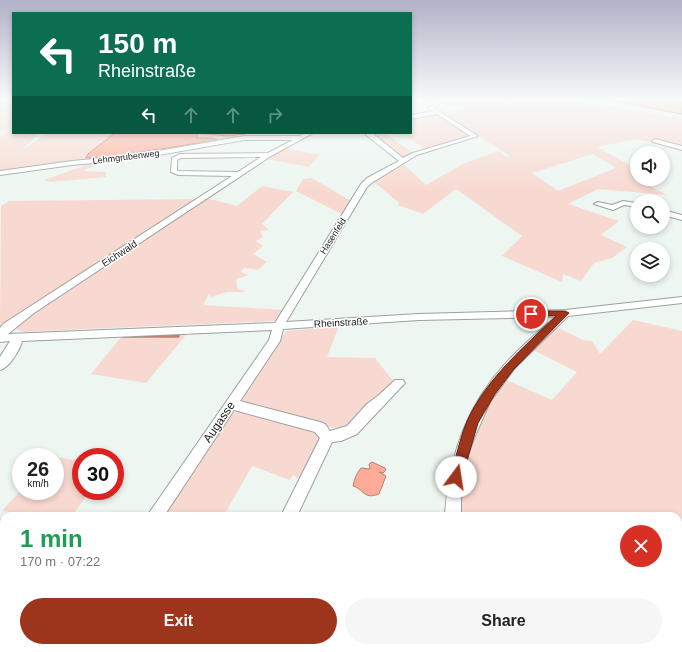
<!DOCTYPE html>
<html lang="en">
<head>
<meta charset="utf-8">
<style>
  :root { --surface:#fff; --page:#f6f6f6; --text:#222; --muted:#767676; --accent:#9d341c }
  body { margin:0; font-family:Helvetica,sans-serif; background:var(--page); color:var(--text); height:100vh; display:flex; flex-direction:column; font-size:15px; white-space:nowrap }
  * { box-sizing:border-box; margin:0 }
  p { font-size:13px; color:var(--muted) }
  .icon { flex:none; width:22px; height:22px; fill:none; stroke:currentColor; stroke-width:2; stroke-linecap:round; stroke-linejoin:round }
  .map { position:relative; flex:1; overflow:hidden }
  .panel { position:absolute; left:0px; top:512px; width:682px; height:140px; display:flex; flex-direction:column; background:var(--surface); border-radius:12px 12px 0 0; box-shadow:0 2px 6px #0003 }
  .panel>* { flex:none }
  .banner { position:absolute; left:12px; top:12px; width:400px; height:122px; border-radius:0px; box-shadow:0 2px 6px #0003; background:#0b6e4f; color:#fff; overflow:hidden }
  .tools { position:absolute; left:630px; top:146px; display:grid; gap:8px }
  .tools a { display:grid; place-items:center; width:40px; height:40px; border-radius:50%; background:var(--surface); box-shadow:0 2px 6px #0003; font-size:20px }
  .speed { position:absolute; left:12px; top:448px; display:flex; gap:8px; font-size:20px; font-weight:700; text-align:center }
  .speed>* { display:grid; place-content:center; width:52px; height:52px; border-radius:50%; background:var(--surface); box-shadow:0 2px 6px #0003; line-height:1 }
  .speed small { font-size:10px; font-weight:400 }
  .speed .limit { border:6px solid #d22; background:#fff; color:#111 }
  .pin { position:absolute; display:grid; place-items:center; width:34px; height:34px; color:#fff; margin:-17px; border:2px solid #fff; border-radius:50%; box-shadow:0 1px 4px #0007 }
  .me { position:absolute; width:44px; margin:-22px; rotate:14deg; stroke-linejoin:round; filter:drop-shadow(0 0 3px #0008) }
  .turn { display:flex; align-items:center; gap:14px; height:84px; padding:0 20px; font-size:18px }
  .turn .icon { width:52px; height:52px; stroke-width:2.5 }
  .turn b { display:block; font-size:28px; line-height:34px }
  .lanes { display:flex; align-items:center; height:38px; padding:0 20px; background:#0003; justify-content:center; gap:20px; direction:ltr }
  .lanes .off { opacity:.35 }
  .round { display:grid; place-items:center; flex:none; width:42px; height:42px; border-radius:21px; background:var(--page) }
  .summary { display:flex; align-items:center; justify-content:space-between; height:68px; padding:0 20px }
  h1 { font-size:24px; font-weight:700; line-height:30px; color:#1e9e55 }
  .button { display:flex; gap:8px; margin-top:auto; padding:8px 20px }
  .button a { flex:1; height:46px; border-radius:24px; background:var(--accent); color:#fff; font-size:16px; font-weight:700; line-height:46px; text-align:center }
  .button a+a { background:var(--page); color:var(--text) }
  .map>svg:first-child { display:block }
  .green { fill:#f8d9d1; fill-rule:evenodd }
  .water { fill:#feac98; stroke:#ba8173 }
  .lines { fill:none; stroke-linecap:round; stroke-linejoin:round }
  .stream { stroke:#ba8173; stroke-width:3.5 }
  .minor-casing { stroke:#99a29e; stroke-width:2 }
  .minor { fill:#fff; fill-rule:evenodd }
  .route { fill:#9d341c; stroke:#662212 }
  .labels { text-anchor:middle; stroke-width:3; stroke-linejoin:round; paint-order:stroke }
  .far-street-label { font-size:9px; fill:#1b1e1c; stroke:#fff }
  .street-label { font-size:10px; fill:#1b1e1c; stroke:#fff }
  .near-street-label { font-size:12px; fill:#1b1e1c; stroke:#fff }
</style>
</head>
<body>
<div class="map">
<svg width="682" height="652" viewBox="0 0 682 652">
  <rect width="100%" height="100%" fill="#edf6f1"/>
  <g class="green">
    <path d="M0 100H13V133H40L20 152 47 133H115L87 158 109 157 213 138H197V133L227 136 247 134 246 137 140 155 133 160 108 164 101 159 94 161 96 165 83 171 106 172V177L50 182 44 180 86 165 81 163 0 173V136L9 131 0 130Z"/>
    <path d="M415 100H577L682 119V149L637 139 597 147 637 169V179H658L644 183 667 195 598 189 568 204 619 221 601 235 627 247 612 258 594 263 581 281 563 274 562 282 502 256 522 236 456 189 423 214 398 205 399 203 372 180 402 163 426 185 463 164 499 151 507 157 510 156 442 113 467 108ZM593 154 616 168 558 191 532 173Z"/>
    <path d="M437 113 472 135 471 137 426 149 408 138 405 133H411V118Z"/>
    <path d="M372 133H385L413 153 402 158Z"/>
    <path d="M284 148 319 155 309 167 266 159Z"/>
    <path d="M312 178 351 201 342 214 296 191 303 179Z"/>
    <path d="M262 186 293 192 262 224 269 230 260 231 263 237 256 241 263 246 253 254 267 262 258 270 244 268 241 272 248 275 236 279 237 288 246 292H227L211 297 209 294 203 305 284 310 275 321 41 331 25 332 17 330 16 326 20 320 206 198 237 206Z"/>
    <path d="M198 199 15 316 0 326 1 206 9 201Z"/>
    <path d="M633 320 682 331V652H417L419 648H678V516H459C462 478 466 444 483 410 489 400 497 389 504 379L552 400 577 372 533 350 556 327 583 340 592 341 600 354Z"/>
    <path d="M339 326 327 357 375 358 394 382 344 429 333 428 244 402 242 397 246 389 286 331Z"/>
    <path d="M184 333 186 335 146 383 91 374 122 336Z"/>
    <path d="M240 412 315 433 320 440 301 480 293 475 290 480 252 466 226 512 233 516H160L226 418 232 414Z"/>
    <path d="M50 456 81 461V491H90L72 516H32L2 511 21 490V491H55V457Z"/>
    <path d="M0 570 4 571V630H0Z"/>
  </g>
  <g class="water">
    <path d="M608 100H682V114Z"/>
    <path d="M115 133H252L227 136 197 133V138H213L217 140 109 157 86 158 88 154Z"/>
    <path d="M372 462 385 468 386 470 383 473 379 472 386 476 379 494C363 500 364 489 353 486 354 479 357 473 361 468L370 469 369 464Z"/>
  </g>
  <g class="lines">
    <path class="stream" d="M123 336H178"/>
    <defs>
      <g id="minor">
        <path d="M437 101 440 103 434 108 478 136 417 155 373 182 367 187 286 322 419 314 565 310 682 297V303L568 316 514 369 490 402 475 436 468 455 461 496V516H445C448 459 467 405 506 363 521 346 539 332 555 317L419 320 283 329 280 341 240 401 320 422 325 424 330 431 347 426 367 404 379 395 395 380H403L405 383 357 434 341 441 332 442 297 516H281L320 438 315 432 234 410 164 516H147L269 340 272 330 22 341C20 350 9 368 0 370V357L10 341 0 342V328L3 324 232 176 178 175 171 172 172 158 180 154 268 153 293 140H244L136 159 72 165 0 175V171L72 161 136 155 244 136H299L306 133H313L271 156 34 313 8 334 275 323 361 184 367 178 399 161 366 135V133H372L403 158 413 153 470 136 437 114 411 119V115L433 111 428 108ZM261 157 238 172 177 171V160L181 158Z"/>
        <path d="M655 139 682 146V150L653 142 652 141Z"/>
        <path d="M623 201 637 203V207L624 205 613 210 594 204 598 202 612 205Z"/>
        <path d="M663 210 682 215V220L663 215Z"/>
        <path d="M52 648H73L71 652H50Z"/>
        <path d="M211 648H231L229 652H209Z"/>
        <path d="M400 648H420L418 652H398Z"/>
      </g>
    </defs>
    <use href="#minor" class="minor-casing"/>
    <use href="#minor" class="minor"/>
  </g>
  <linearGradient id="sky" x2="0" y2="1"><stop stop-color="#b1b1c8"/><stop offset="0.52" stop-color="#f7fbf9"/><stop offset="1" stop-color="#f7fbf9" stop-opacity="0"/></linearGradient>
  <rect width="682" height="192" fill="url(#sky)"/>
  <path class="route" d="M531 311H565L569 313 514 369 495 394 478 423 461 481 456 482 452 481 450 477C456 458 460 438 467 421 487 378 523 348 556 316H527L526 314Z"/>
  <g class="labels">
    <g class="far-street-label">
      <text transform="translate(126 157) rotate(-7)" y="3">Lehmgrubenweg</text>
      <text transform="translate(333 236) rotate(-58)" y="3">Hasenfeld</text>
    </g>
    <g class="street-label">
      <text transform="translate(119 253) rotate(-33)" y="4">Eichwald</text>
      <text transform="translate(341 322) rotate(-3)" y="4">Rheinstraße</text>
    </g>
    <g class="near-street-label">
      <text transform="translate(219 422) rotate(-56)" y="4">Augasse</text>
    </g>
  </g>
</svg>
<div class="tools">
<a><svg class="icon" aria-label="sound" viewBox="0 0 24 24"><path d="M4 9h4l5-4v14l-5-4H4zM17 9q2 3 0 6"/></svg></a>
<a><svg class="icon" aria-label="search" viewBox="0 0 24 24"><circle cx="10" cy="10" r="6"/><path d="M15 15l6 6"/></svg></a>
<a><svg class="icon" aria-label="layers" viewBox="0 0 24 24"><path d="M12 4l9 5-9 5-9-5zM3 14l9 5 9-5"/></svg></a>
</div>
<div class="speed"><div>26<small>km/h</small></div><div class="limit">30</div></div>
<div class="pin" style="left:531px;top:314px;background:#d93025"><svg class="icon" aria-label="arrive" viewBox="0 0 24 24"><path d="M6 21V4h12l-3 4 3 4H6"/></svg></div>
<svg class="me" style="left:456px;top:477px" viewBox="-20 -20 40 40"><circle r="19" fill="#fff"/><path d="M0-13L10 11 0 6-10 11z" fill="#9d341c"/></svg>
<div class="banner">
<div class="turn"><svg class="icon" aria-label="left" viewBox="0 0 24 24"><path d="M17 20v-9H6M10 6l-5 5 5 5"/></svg><div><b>150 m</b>Rheinstraße</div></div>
<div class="lanes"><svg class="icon" aria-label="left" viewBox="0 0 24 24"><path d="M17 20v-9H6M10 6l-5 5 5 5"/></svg><svg class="icon off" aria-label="ahead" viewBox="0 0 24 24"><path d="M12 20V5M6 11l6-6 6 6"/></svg><svg class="icon off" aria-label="ahead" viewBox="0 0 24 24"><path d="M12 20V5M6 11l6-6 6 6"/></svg><svg class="icon off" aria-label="right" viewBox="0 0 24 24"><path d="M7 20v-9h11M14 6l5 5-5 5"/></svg></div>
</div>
<section class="panel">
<div class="summary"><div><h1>1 min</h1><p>170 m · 07:22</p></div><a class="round" style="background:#d93025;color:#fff"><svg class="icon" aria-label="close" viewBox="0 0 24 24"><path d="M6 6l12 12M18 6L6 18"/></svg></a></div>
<div class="button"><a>Exit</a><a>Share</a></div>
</section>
</div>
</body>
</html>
